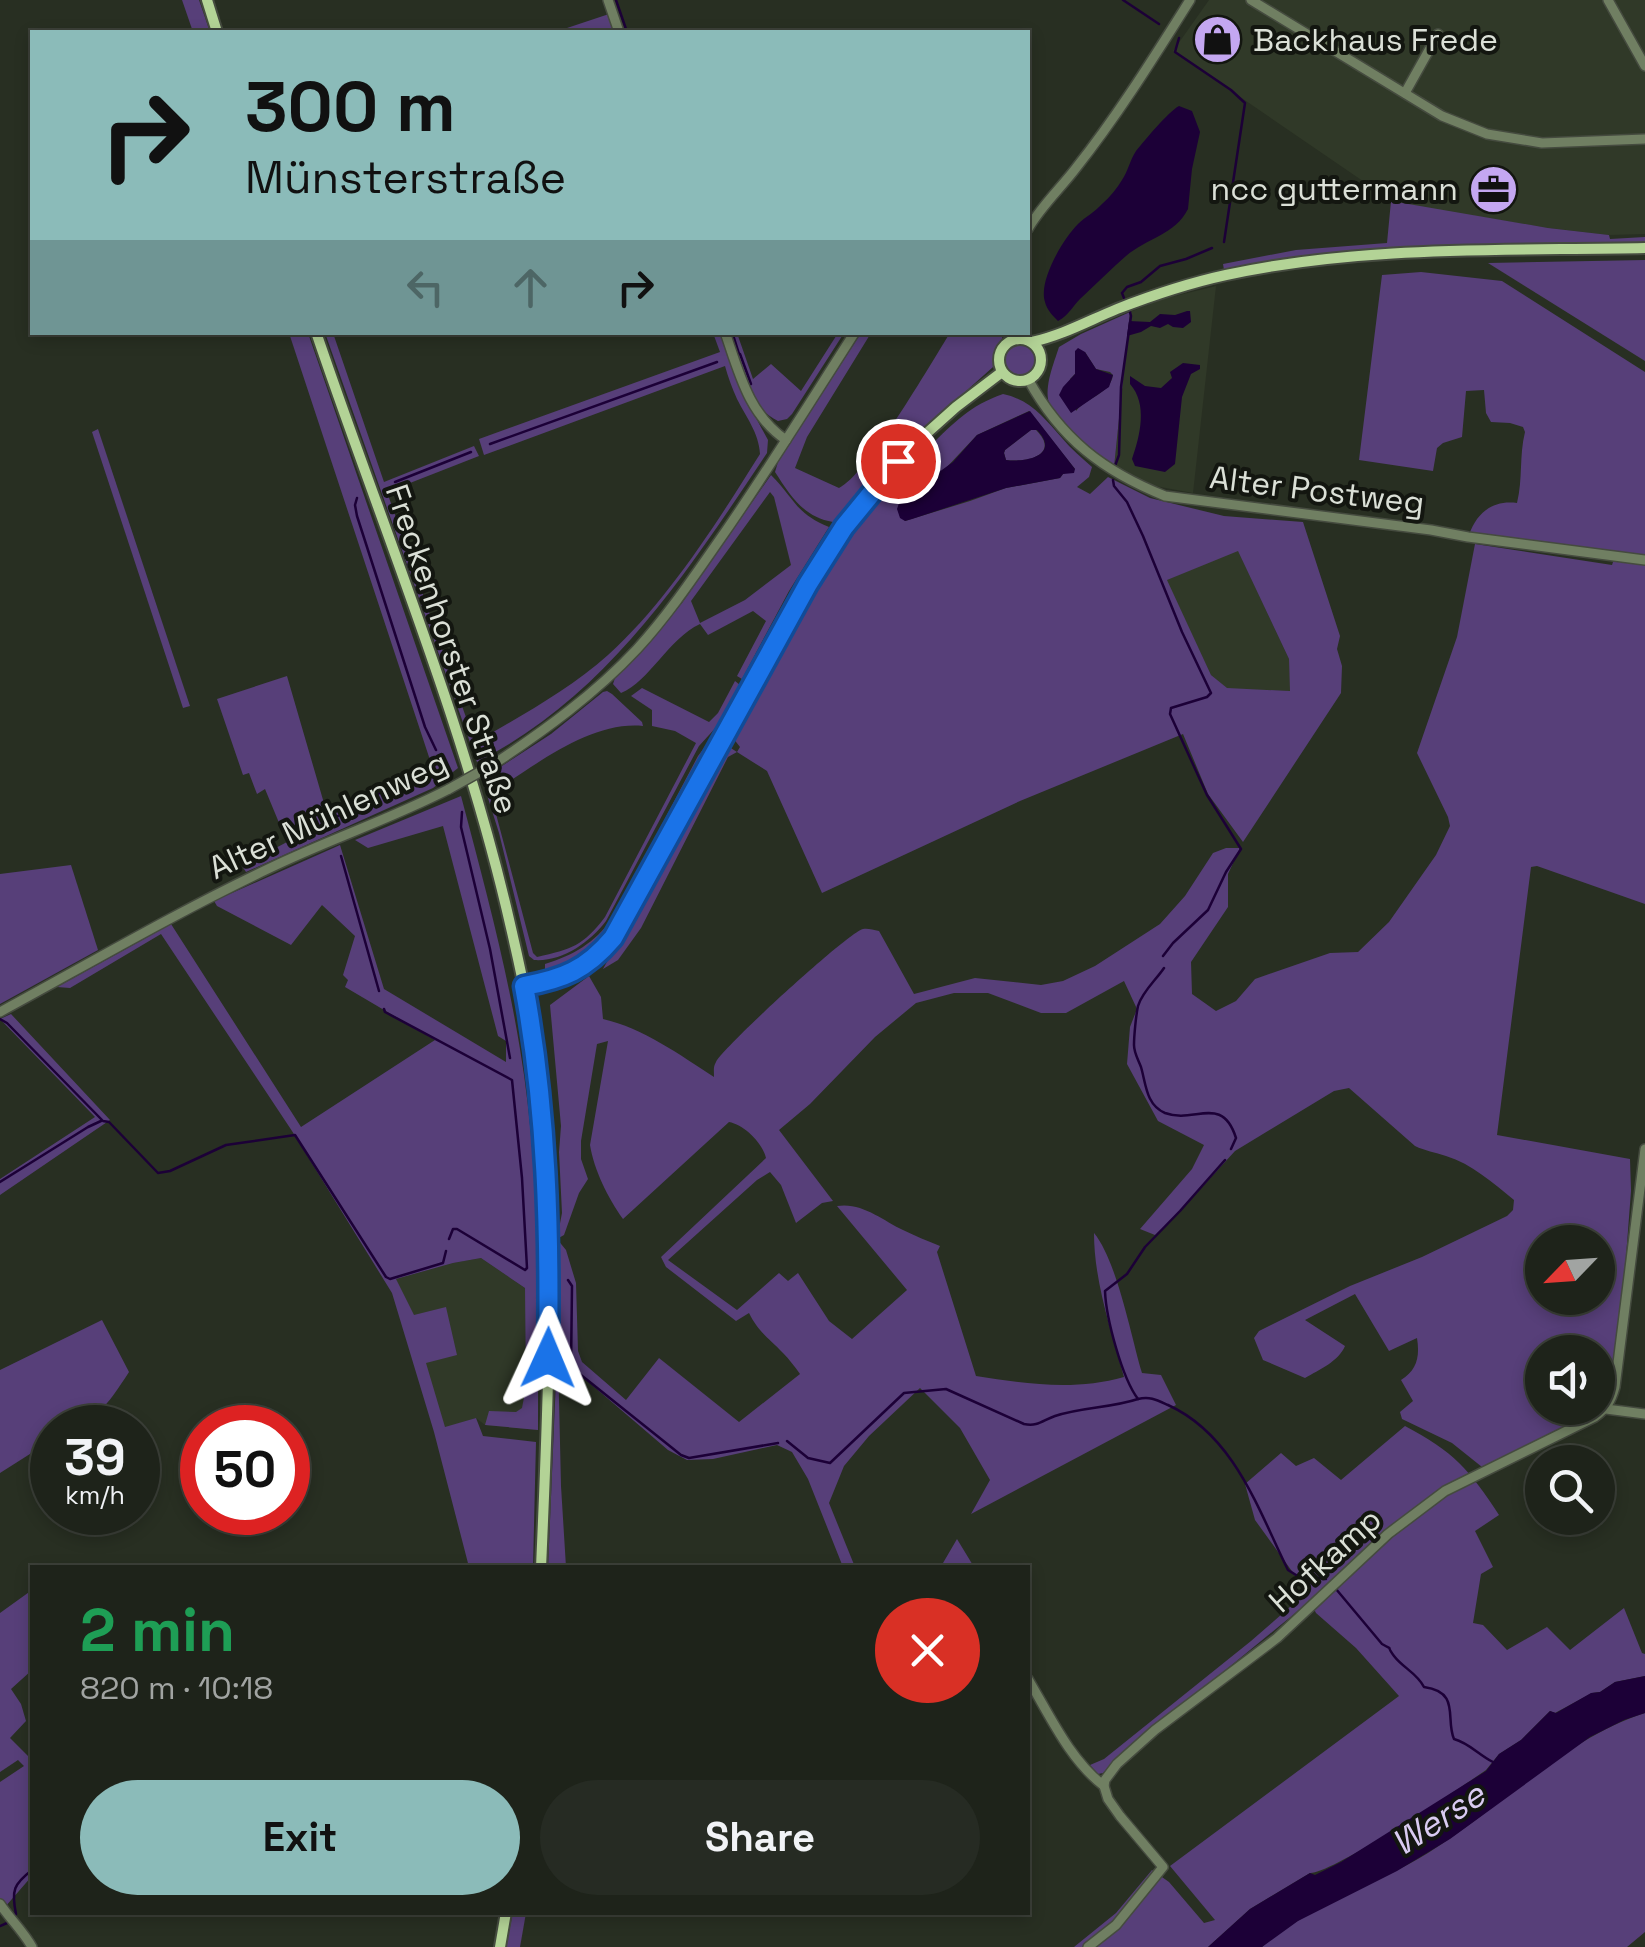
<!DOCTYPE html>
<html lang="en">
<head>
<meta charset="utf-8">
<style>
  :root { --surface:#1e231a; --page:#262b23; --text:#f1f3f6; --muted:#a1a4a2; --line:#3c4039; --accent:#8bbbb9 }
  body { margin:0; font-family:"Space Grotesk",sans-serif; background:var(--page); color:var(--text); height:100vh; display:flex; flex-direction:column; font-size:38px; white-space:nowrap }
  * { box-sizing:border-box; margin:0 }
  p { font-size:32px; color:var(--muted) }
  .icon { flex:none; width:55px; height:55px; fill:none; stroke:currentColor; stroke-width:2; stroke-linecap:round; stroke-linejoin:round }
  .map { position:relative; flex:1; overflow:hidden }
  .panel { position:absolute; left:30px; top:1565px; width:1000px; height:350px; display:flex; flex-direction:column; background:var(--surface); border-radius:0px; box-shadow:0 5px 15px #0003,0 0 0 2px var(--line) }
  .panel>* { flex:none }
  .hud { position:absolute; left:30px; top:30px; width:1000px; height:305px; border-radius:0px; box-shadow:0 5px 15px #0003,0 0 0 2px var(--line); background:#8bbbb9; color:#111; overflow:hidden }
  .needle { width:65px; rotate:245deg }
  .buttons { position:absolute; left:1525px; top:1225px; display:grid; gap:20px }
  .buttons a { display:grid; place-items:center; width:90px; height:90px; border-radius:50%; background:var(--surface); box-shadow:0 5px 15px #0003,0 0 0 2px var(--line); font-size:50px }
  .speed { position:absolute; left:30px; top:1405px; display:flex; gap:20px; font-size:50px; font-weight:700; text-align:center }
  .speed>* { display:grid; place-content:center; width:130px; height:130px; border-radius:50%; background:var(--surface); box-shadow:0 5px 15px #0003,0 0 0 2px var(--line); line-height:1 }
  .speed small { font-size:25px; font-weight:400 }
  .speed .limit { border:15px solid #d22; background:#fff; color:#111 }
  .pin { position:absolute; display:grid; place-items:center; width:85px; height:85px; color:#fff; margin:-42px; border:5px solid #fff; border-radius:50%; box-shadow:0 2px 10px #0007 }
  .me { position:absolute; width:110px; margin:-55px; rotate:1deg; stroke-linejoin:round; filter:drop-shadow(0 0 8px #0008) }
  .turn { display:flex; align-items:center; gap:35px; height:210px; padding:0 50px; font-size:45px }
  .turn .icon { width:130px; height:130px; stroke-width:2.5 }
  .turn b { display:block; font-size:70px; line-height:85px }
  .lanes { display:flex; align-items:center; height:95px; padding:0 50px; background:#0003; justify-content:center; gap:50px; direction:ltr }
  .lanes .off { opacity:.35 }
  .round { display:grid; place-items:center; flex:none; width:105px; height:105px; border-radius:52px; background:var(--page) }
  .summary { display:flex; align-items:center; justify-content:space-between; height:170px; padding:0 50px }
  h1 { font-size:60px; font-weight:800; line-height:75px; color:#1e9e55 }
  .button { display:flex; gap:20px; margin-top:auto; padding:20px 50px }
  .button a { flex:1; height:115px; border-radius:60px; background:var(--accent); color:#111; font-size:40px; font-weight:800; line-height:115px; text-align:center }
  .button a+a { background:var(--page); color:var(--text) }
  .map>svg:first-child { display:block }
  .built { fill:#303928 }
  .green { fill:#573f79; fill-rule:evenodd }
  .water { fill:#1c0037; fill-rule:evenodd }
  .lines { fill:none; stroke-linecap:round; stroke-linejoin:round }
  .stream { stroke:#1c0037; stroke-width:2.5 }
  .minor-casing { stroke:#454b3f; stroke-width:12 }
  .major-casing { stroke:#454b3f; stroke-width:14 }
  .minor { stroke:#707f62; stroke-width:9 }
  .major { stroke:#b3d396; stroke-width:10 }
  .minor-bridge-casing { stroke:#454b3f; stroke-width:12; stroke-linecap:butt }
  .minor-bridge { stroke:#707f62; stroke-width:9 }
  .route-casing { stroke:#114b97; stroke-width:25 }
  .route { stroke:#1a73e8; stroke-width:18 }
  .labels { text-anchor:middle; stroke-width:8; stroke-linejoin:round; paint-order:stroke }
  .poi-label { font-size:32px; fill:#dbe0d7; stroke:#131610; text-anchor:start }
  .street-label { font-size:32px; fill:#dbe0d7; stroke:#131610 }
  .water-label { font-size:35px; font-style:italic; fill:#d9cbf1; stroke:#131610 }
</style>
</head>
<body>
<div class="map">
<svg width="1645" height="1947" viewBox="0 0 1645 1947">
  <rect width="100%" height="100%" fill="#282f22"/>
  <g class="built">
    <path d="M1209 0H1645V234L1609 235 1548 228 1395 203 1173 51Z"/>
    <path d="M1216 286 1193 493 1155 486 1114 467 1130 312 1163 299Z"/>
    <path d="M1238 550 1289 659 1291 691 1227 689 1211 675 1166 580Z"/>
    <path d="M481 1258 538 1297V1430L485 1425 476 1418 445 1428 396 1279 453 1263Z"/>
  </g>
  <g class="green">
    <path d="M182 0H199L210 32H193Z"/>
    <path d="M609 14 616 32H555Z"/>
    <path d="M1391 201 1548 228 1609 235 1610 239 1645 237V243C1504 243 1363 242 1224 270L1223 264 1296 250 1387 243Z"/>
    <path d="M1645 260V361L1488 263Z"/>
    <path d="M1421 272 1502 281 1645 372V556L1469 535C1477 512 1493 500 1517 503 1523 479 1519 456 1525 432L1523 427 1510 423 1491 422 1486 413 1484 390 1466 391 1462 437 1443 443 1437 448 1433 471 1359 460 1382 275Z"/>
    <path d="M1130 312 1114 467C1098 453 1056 423 1049 403 1044 386 1054 363 1059 347L1081 334ZM1085 352 1096 369 1110 372 1113 375C1110 394 1087 397 1076 411L1070 379 1075 374Z"/>
    <path d="M721 332 744 396 768 440 767 453C688 571 608 696 477 762L325 333H333L384 482 474 446 479 456 387 492 475 743C520 716 569 690 608 655 667 602 718 521 760 454 759 433 746 417 737 399 732 388 728 377 725 366L484 455 479 439 720 352 713 333Z"/>
    <path d="M289 333H308L458 768 433 788 246 872 242 866 287 842 265 789 257 794 249 773 243 775 217 699 287 676 328 817 431 763Z"/>
    <path d="M730 333H737L753 379 771 364 801 391 838 333H844L792 414 787 419 778 421C748 407 740 362 730 333Z"/>
    <path d="M861 333H871L807 437 795 468 839 488C866 476 931 363 950 333H1003L1002 339 995 351 993 367 909 442 901 448H895L833 522C803 517 790 495 775 472L778 462Z"/>
    <circle cx="1020" cy="360" r="17"/>
    <path d="M1003 394C1031 400 1044 418 1062 438 1071 449 1082 458 1092 467L1089 477 1077 487 1090 494 1108 477 1150 498 1224 516 1303 522 1340 636 1337 649 1342 666 1341 693 1243 842 1208 794 1183 734 1020 801 822 893 767 771 737 752 728 757 641 928 618 960 603 969 726 745 737 752 740 747 733 738C766 675 798 609 839 551 864 515 898 477 929 447 955 422 969 406 1003 394ZM1029 411 1075 469 1063 474 1060 478 1006 488 970 501 905 521 899 503 910 493 945 469 977 435ZM1238 551 1289 659 1290 691 1227 688 1211 675 1167 580Z"/>
    <path d="M98 429 190 706 183 708 92 432Z"/>
    <path d="M1031 430H1036C1061 455 1026 463 1006 460L1004 453 1005 450Z"/>
    <path d="M771 475C795 499 795 513 829 527L789 591 742 679 737 676 766 621 753 611 708 635 700 624C668 639 650 681 621 693L613 684 615 678 650 642 682 603ZM770 492 774 497 791 565 745 600 700 623 691 601Z"/>
    <path d="M1475 544 1612 565 1614 559 1645 563V904L1537 866 1531 867 1497 1135 1630 1159 1631 1191 1625 1270 1609 1395 1604 1404 1592 1414 1482 1467 1452 1443 1402 1419 1400 1412 1413 1401 1401 1380C1417 1370 1420 1357 1417 1338L1389 1351 1355 1294 1305 1320 1345 1346C1339 1361 1319 1370 1305 1378L1263 1360 1254 1338 1259 1331 1350 1286 1422 1257 1507 1216 1513 1210 1514 1200C1493 1183 1472 1164 1446 1156 1435 1152 1425 1151 1415 1146L1349 1088 1334 1091 1235 1151 1172 1220 1155 1235 1140 1229 1192 1169 1204 1145 1158 1121 1127 1064 1130 1027 1137 1009 1124 981 1066 1013H1041L988 993H954L916 1003 875 1037 810 1104 779 1130 833 1201 822 1203 796 1223 781 1185 770 1172 757 1180 668 1260 737 1310 779 1273 788 1281 798 1273 829 1321 852 1339 907 1290 837 1206C862 1202 882 1220 903 1230 915 1236 928 1241 940 1246L937 1252 976 1376C1026 1384 1075 1391 1124 1377 1111 1330 1094 1281 1094 1233 1117 1261 1131 1336 1142 1373L1161 1375 1176 1405 971 1514 990 1480 960 1428 920 1388 869 1436 844 1466 829 1503 855 1567H843L808 1479 792 1452 777 1445 713 1459 687 1460 668 1450 558 1356 561 1486 566 1567 548 1568 557 1355V1239L562 1213 559 1152 561 1126 550 1005 589 976 601 997 603 1019C643 1028 680 1055 714 1077 714 1071 713 1067 716 1062 723 1047 850 931 863 929 868 928 873 930 879 931L914 994 975 978 1041 985 1063 981 1095 966 1160 924 1185 896 1213 853 1226 848H1240L1228 874V907L1191 962 1192 994 1216 1011 1236 1001 1255 979 1330 953 1358 952 1389 922 1436 855 1450 826 1448 817 1417 753 1457 637ZM608 1041 590 1145C594 1170 608 1198 623 1219L729 1122C744 1125 762 1142 766 1158L661 1257 666 1267 736 1321 749 1313C759 1333 769 1338 783 1353 789 1359 795 1367 800 1374L739 1422 659 1358 626 1400 582 1362 578 1351 576 1283 566 1250 557 1239 564 1235 579 1193 588 1179 581 1159V1141L597 1044ZM1542 1242H1598V1298H1542ZM1542 1352H1598V1408H1542Z"/>
    <path d="M735 681 740 685 719 724 699 746 606 921C589 943 562 962 534 960L529 956 499 833 482 779 551 734 603 692 607 691 612 694 642 722 643 726C590 721 536 765 493 792L492 799 533 953 537 957C572 949 583 946 605 917L696 743 675 731 652 726V710L631 696 642 688 709 722 718 713Z"/>
    <path d="M719 728 712 747 620 919 611 930 595 949 578 961 559 968 545 970V964C574 955 594 943 612 919L698 756Z"/>
    <path d="M461 796C483 879 506 963 520 1049 541 1174 538 1303 538 1430L485 1425 489 1411 516 1412 522 1408 526 1387 525 1288 481 1258 453 1263 396 1279 414 1315 446 1307 457 1355 426 1363 445 1427 476 1418 483 1436 536 1442 533 1567H469L434 1432 392 1293 292 1131 161 934 70 988 57 987 171 924 301 1127 435 1040 345 987 348 980 343 975 355 936 322 905 291 945 217 906 214 901 340 845 384 989 506 1062V1041L498 1036 443 826 368 848 355 840Z"/>
    <path d="M71 865 98 950 0 1004V874Z"/>
    <path d="M11 1014 110 1120 0 1195V1179L95 1117 0 1019Z"/>
    <path d="M102 1320 129 1372C108 1404 94 1428 52 1428V1440L0 1473V1370Z"/>
    <path d="M1405 1426C1453 1451 1470 1470 1499 1515L1475 1531 1493 1567 1481 1574 1473 1623 1483 1625 1507 1650 1547 1627 1570 1650 1624 1608 1642 1653 1645 1654V1676L1615 1682 1600 1692 1592 1693 1555 1713 1550 1711 1521 1740 1499 1754 1486 1770C1460 1788 1332 1874 1310 1873L1250 1909 1208 1947H1074L1116 1913 1152 1870 1169 1882 1204 1923 1215 1920 1170 1866 1399 1696 1356 1648 1316 1613 1310 1601 1112 1763 1103 1773 1098 1774 1090 1765 1104 1759 1251 1641 1307 1592 1255 1520 1245 1484 1281 1453 1296 1466 1314 1458 1341 1480Z"/>
    <path d="M957 1539 974 1567H934L943 1563Z"/>
    <path d="M32 1590V1639L30 1644 32 1653V1670L11 1689 21 1704 26 1721 10 1738 32 1760V1876L5 1907 0 1900V1782L24 1766 18 1760 0 1772V1613Z"/>
    <path d="M1645 1713V1932L1627 1947H1262C1309 1905 1374 1886 1428 1853 1501 1808 1562 1740 1645 1713Z"/>
    <path d="M513 1912 526 1913 520 1947H506Z"/>
  </g>
  <g class="water">
    <path d="M1179 106 1192 111 1200 132 1192 169 1188 209C1175 235 1147 238 1126 256 1111 269 1095 285 1080 299 1072 307 1069 315 1058 321 1053 316 1047 310 1045 302 1038 281 1063 239 1078 224 1085 217 1095 212 1102 204 1110 197 1117 188 1122 180 1128 171 1130 160 1136 151 1145 140 1168 112 1179 106Z"/>
    <path d="M1187 311H1190L1191 322 1183 328 1173 327 1168 324 1160 328 1151 326 1141 332 1127 336 1129 321 1150 322 1160 314 1175 315Z"/>
    <path d="M1078 348 1085 352 1096 369 1113 375 1109 387 1071 413 1059 395 1063 387 1075 374V351Z"/>
    <path d="M1183 363 1200 365V369L1191 374 1182 397 1175 464 1165 472 1135 466 1132 459C1140 436 1148 404 1130 384V376L1145 386 1161 388 1172 378 1170 372Z"/>
    <path d="M1030 411 1075 469 1074 473 1063 474 1060 478 1006 488 912 519 905 521 900 518 897 509 899 503 910 493 953 462 977 435ZM1031 430H1037C1061 455 1026 463 1006 460L1004 453 1005 450Z"/>
    <path d="M1645 1676V1713L1624 1720 1590 1737 1450 1839 1397 1871 1298 1921 1262 1947H1208L1250 1909 1310 1873 1315 1875 1341 1862 1486 1771 1499 1754 1521 1740 1550 1711 1556 1713 1591 1693 1600 1692 1615 1682Z"/>
  </g>
  <g class="lines">
    <g class="stream">
      <path d="M616 0 627 32"/>
      <path d="M1123 0 1159 24"/>
      <path d="M1179 38 1175 52 1231 90 1245 103 1224 242"/>
      <path d="M1124 298 1122 293 1127 287 1141 282 1160 266 1186 259 1212 248"/>
      <path d="M732 332 739 354"/>
      <path d="M740 354 751 384"/>
      <path d="M490 444 717 362"/>
      <path d="M1115 466 1119 455 1121 387 1131 316 1130 312"/>
      <path d="M1113 480 1114 486 1127 502 1143 536 1182 632 1211 693 1207 697 1171 708 1170 714 1207 795 1241 849 1226 872 1208 910 1173 943 1163 956"/>
      <path d="M395 482 471 452"/>
      <path d="M357 498 355 505 357 516 425 727 436 750"/>
      <path d="M462 812 461 827 490 949 510 1058"/>
      <path d="M320 826 434 763"/>
      <path d="M341 856 379 991"/>
      <path d="M1164 968C1156 980 1142 992 1138 1006 1136 1015 1134 1036 1134 1045 1134 1053 1138 1059 1141 1067 1146 1084 1146 1105 1165 1113 1195 1124 1222 1094 1236 1138L1231 1149"/>
      <path d="M384 1009 385 1012 512 1080 522 1178 527 1268 525 1270 457 1229H453L449 1239"/>
      <path d="M0 1019 7 1023 103 1121 109 1122 158 1173 170 1171 226 1145 295 1135 386 1277 390 1279 443 1263 446 1251"/>
      <path d="M1225 1160 1180 1211 1145 1247 1127 1274 1105 1291C1106 1318 1122 1378 1138 1399 1150 1396 1157 1400 1168 1405 1234 1435 1258 1509 1288 1570L1296 1575 1326 1579"/>
      <path d="M0 1182 88 1127 101 1121"/>
      <path d="M568 1280 572 1286 571 1367 681 1455 689 1458 778 1443"/>
      <path d="M787 1441 808 1458 830 1463 904 1393 946 1389 1024 1424C1038 1427 1043 1420 1055 1416 1082 1407 1111 1408 1138 1399"/>
      <path d="M1336 1589 1382 1644C1396 1652 1384 1643 1394 1656 1403 1668 1417 1673 1424 1687 1461 1692 1445 1719 1454 1739 1469 1743 1479 1755 1493 1762"/>
      <path d="M30 1761 32 1764"/>
      <path d="M14 1916 16 1914C11 1890 14 1884 32 1870"/>
      <path d="M0 1926 7 1923"/>
    </g>
    <defs>
      <g id="minor">
        <path d="M608 0 619 32"/>
        <path d="M1251 0 1442 116 1487 134 1542 143 1645 139"/>
        <path d="M1608 0 1645 66"/>
        <path d="M1405 93 1438 34"/>
        <path d="M1028 229C1041 206 1060 189 1076 168 1118 115 1154 57 1190 0"/>
        <path d="M725 332C739 373 749 415 786 440"/>
        <path d="M1012 332 1014 339"/>
        <path d="M1028 379C1061 439 1103 471 1165 496L1431 530 1468 537 1645 560"/>
        <path d="M494 764C545 730 595 694 637 649 670 613 697 572 725 532 770 467 812 399 855 332"/>
        <path d="M0 1012C90 963 179 911 272 867 330 839 391 819 449 789"/>
        <path d="M1606 1409 1645 1414"/>
        <path d="M1028 1679C1050 1716 1070 1760 1104 1786"/>
        <path d="M0 1904C10 1919 23 1931 32 1947"/>
        <path d="M1088 1947 1116 1925 1163 1867 1120 1816 1108 1799 1104 1786 1105 1780 1117 1764 1155 1730 1277 1638 1388 1534 1445 1491 1595 1417C1607 1408 1611 1401 1615 1387L1645 1149"/>
      </g>
      <g id="major">
        <path d="M207 0 217 32"/>
        <path d="M316 332C383 530 465 724 511 928 522 975 532 1022 538 1069 557 1234 548 1402 541 1568"/>
        <circle cx="1020" cy="360" r="21"/>
        <path d="M1032 342C1063 335 1088 321 1117 309 1153 295 1189 283 1226 275 1364 245 1505 251 1645 248"/>
        <path d="M524 986C561 979 588 968 613 939L807 584 844 527 879 483 918 441 956 407 1002 372"/>
        <path d="M500 1947 506 1912"/>
      </g>
    </defs>
    <use href="#minor" class="minor-casing"/>
    <use href="#major" class="major-casing"/>
    <use href="#minor" class="minor"/>
    <use href="#major" class="major"/>
    <defs>
      <path id="minor-bridge" d="M449 789 494 764"/>
    </defs>
    <use href="#minor-bridge" class="minor-bridge-casing"/>
    <use href="#minor-bridge" class="minor-bridge"/>
  </g>
  <g class="lines">
    <defs>
      <path id="route" d="M548 1358C550 1233 547 1110 524 986 563 979 586 970 613 938L808 584 844 527 898 461"/>
    </defs>
    <use href="#route" class="route-casing"/>
    <use href="#route" class="route"/>
  </g>
  <defs>
    <symbol id="shop-disc" viewBox="-11 -11 22 22"><circle r="9.5" fill="#c4a7f1" stroke="#131610"/><path d="M-5-2.5h2.3a2.7 3.5 0 0 1 5.4 0H5L5.5 6h-11ZM-1.5-2.5h3a1.5 2.3 0 0 0-3 0Z" fill="#111"/></symbol>
    <symbol id="office-disc" viewBox="-11 -11 22 22"><circle r="9.5" fill="#c4a7f1" stroke="#131610"/><path d="M-6-3h4V-5.5h4V-3h4V5H-6ZM-1-4.5V-3h2v-1.5ZM-6 0V1H6V0Z" fill="#111"/></symbol>
  </defs>
  <g fill-rule="evenodd">
    <use href="#shop-disc" x="1190" y="12" width="55" height="55"/>
    <use href="#office-disc" x="1466" y="162" width="55" height="55"/>
  </g>
  <g class="labels">
    <g class="poi-label">
      <text x="1253" y="51">Backhaus Frede</text>
      <text x="1458" y="200" text-anchor="end">ncc guttermann</text>
    </g>
    <g class="street-label">
      <text transform="translate(1317 490) rotate(7)" y="11">Alter Postweg</text>
      <text transform="translate(452 649) rotate(71)" y="11">Freckenhorster Straße</text>
      <text transform="translate(328 815) rotate(-25)" y="11">Alter Mühlenweg</text>
      <text transform="translate(1325 1560) rotate(-42)" y="11">Hofkamp</text>
    </g>
    <g class="water-label">
      <text transform="translate(1438 1819) rotate(-33)" y="12">Werse</text>
    </g>
  </g>
</svg>
<div class="buttons">
<a><svg class="needle" viewBox="-14 -14 28 28"><path d="M0-13l5 13h-10z" fill="#e53935"/><path d="M0 13l5-13h-10z" fill="#a1a4a2"/></svg></a>
<a><svg class="icon" aria-label="sound" viewBox="0 0 24 24"><path d="M4 9h4l5-4v14l-5-4H4zM17 9q2 3 0 6"/></svg></a>
<a><svg class="icon" aria-label="search" viewBox="0 0 24 24"><circle cx="10" cy="10" r="6"/><path d="M15 15l6 6"/></svg></a>
</div>
<div class="speed"><div>39<small>km/h</small></div><div class="limit">50</div></div>
<div class="pin" style="left:898px;top:461px;background:#d93025"><svg class="icon" aria-label="arrive" viewBox="0 0 24 24"><path d="M6 21V4h12l-3 4 3 4H6"/></svg></div>
<svg class="me" style="left:548px;top:1358px" viewBox="-20 -20 40 40"><path d="M0-17L14 15 0 8-14 15z" fill="#1a73e8" stroke="#fff" stroke-width="4"/></svg>
<div class="hud">
<div class="turn"><svg class="icon" aria-label="right" viewBox="0 0 24 24"><path d="M7 20v-9h11M14 6l5 5-5 5"/></svg><div><b>300 m</b>Münsterstraße</div></div>
<div class="lanes"><svg class="icon off" aria-label="left" viewBox="0 0 24 24"><path d="M17 20v-9H6M10 6l-5 5 5 5"/></svg><svg class="icon off" aria-label="ahead" viewBox="0 0 24 24"><path d="M12 20V5M6 11l6-6 6 6"/></svg><svg class="icon" aria-label="right" viewBox="0 0 24 24"><path d="M7 20v-9h11M14 6l5 5-5 5"/></svg></div>
</div>
<section class="panel">
<div class="summary"><div><h1>2 min</h1><p>820 m · 10:18</p></div><a class="round" style="background:#d93025;color:#fff"><svg class="icon" aria-label="close" viewBox="0 0 24 24"><path d="M6 6l12 12M18 6L6 18"/></svg></a></div>
<div class="button"><a>Exit</a><a>Share</a></div>
</section>
</div>
</body>
</html>
